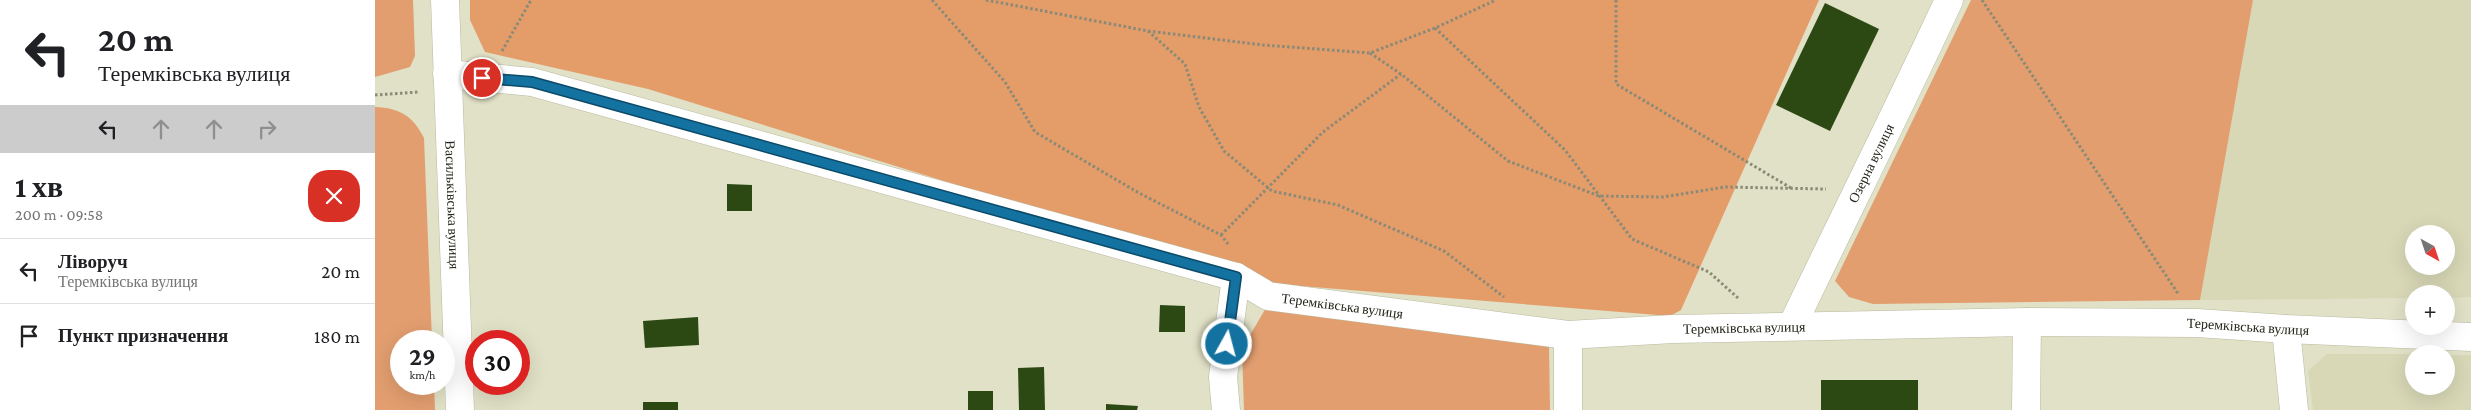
<!DOCTYPE html>
<html lang="uk">
<head>
<meta charset="utf-8">
<style>
  :root { --surface:#fff; --page:#f6f6f6; --text:#202124; --muted:#757577; --line:#e0e0e0 }
  body { margin:0; font-family:"Crimson Pro",serif; background:var(--page); color:var(--text); height:100vh; display:flex; flex-direction:column; font-size:19px; white-space:nowrap }
  * { box-sizing:border-box; margin:0 }
  p { font-size:16px; color:var(--muted) }
  .icon { flex:none; width:28px; height:28px; fill:none; stroke:currentColor; stroke-width:2; stroke-linecap:round; stroke-linejoin:round }
  .map { position:relative; flex:1; overflow:hidden }
  .side { display:flex; flex-direction:column; background:var(--surface); width:375px }
  .side>* { flex:none }
  .banner { background:#fff; color:var(--text); overflow:hidden }
  .needle { width:32px; rotate:140deg }
  .tools { position:absolute; left:2030px; top:225px; display:grid; gap:10px }
  .tools a { display:grid; place-items:center; width:50px; height:50px; border-radius:50%; background:var(--surface); box-shadow:0 5px 20px #0002; font-size:25px }
  .speed { position:absolute; left:15px; top:330px; display:flex; gap:10px; font-size:25px; font-weight:700; text-align:center }
  .speed>* { display:grid; place-content:center; width:65px; height:65px; border-radius:50%; background:var(--surface); box-shadow:0 5px 20px #0002; line-height:1 }
  .speed small { font-size:12px; font-weight:400 }
  .speed .limit { border:8px solid #d22; background:#fff; color:#111 }
  .pin { position:absolute; display:grid; place-items:center; width:42px; height:42px; color:#fff; margin:-21px; border:2px solid #fff; border-radius:50%; box-shadow:0 1px 5px #0007 }
  .me { position:absolute; width:55px; margin:-28px; rotate:7deg; stroke-linejoin:round; filter:drop-shadow(0 0 4px #0008) }
  .turn { display:flex; align-items:center; gap:18px; height:105px; padding:0 15px; font-size:22px }
  .turn .icon { width:65px; height:65px; stroke-width:2.5 }
  .turn b { display:block; font-size:35px; line-height:42px }
  .lanes { display:flex; align-items:center; height:48px; padding:0 15px; background:#0003; justify-content:center; gap:25px; direction:ltr }
  .lanes .off { opacity:.35 }
  .round { display:grid; place-items:center; flex:none; width:52px; height:52px; border-radius:20px; background:var(--page) }
  .head { display:flex; align-items:center; justify-content:space-between; height:85px; padding:0 15px }
  h1 { font-size:30px; font-weight:700; line-height:38px }
  ul { padding:0; list-style:none }
  li { display:flex; align-items:center; gap:15px; height:65px; padding:0 15px; border-top:1px solid var(--line) }
  li div { flex:1 }
  li b { display:block; font-size:19px }
  li em { font-style:normal }
  main { display:flex; flex:1; min-height:0 }
  .map>svg:first-child { display:block }
  .built { fill:#d8d8b7; fill-rule:evenodd }
  .green { fill:#e29e6f }
  .forest { fill:#e49c69 }
  .building { fill:#2d4913 }
  .lines { fill:none; stroke-linecap:round; stroke-linejoin:round }
  .minor-casing { stroke:#b9b9a0; stroke-width:29 }
  .tertiary-casing { stroke:#b9b9a0; stroke-width:29 }
  .path { stroke:#8a8a77; stroke-width:3; stroke-dasharray:2.5 2.5; stroke-linecap:butt }
  .minor { stroke:#fff; stroke-width:28 }
  .tertiary { stroke:#fff; stroke-width:28 }
  .route-casing { stroke:#0c4a68; stroke-width:12 }
  .route { stroke:#1372a0; stroke-width:9 }
  .labels { text-anchor:middle; stroke-width:5; stroke-linejoin:round; paint-order:stroke }
  .street-label { font-size:14px; fill:#27271d; stroke:#eeeed4 }
</style>
</head>
<body>
<main>
<section class="side">
<div class="banner">
<div class="turn"><svg class="icon" aria-label="left" viewBox="0 0 24 24"><path d="M17 20v-9H6M10 6l-5 5 5 5"/></svg><div><b>20 m</b>Теремківська вулиця</div></div>
<div class="lanes"><svg class="icon" aria-label="left" viewBox="0 0 24 24"><path d="M17 20v-9H6M10 6l-5 5 5 5"/></svg><svg class="icon off" aria-label="ahead" viewBox="0 0 24 24"><path d="M12 20V5M6 11l6-6 6 6"/></svg><svg class="icon off" aria-label="ahead" viewBox="0 0 24 24"><path d="M12 20V5M6 11l6-6 6 6"/></svg><svg class="icon off" aria-label="right" viewBox="0 0 24 24"><path d="M7 20v-9h11M14 6l5 5-5 5"/></svg></div>
</div>
<div class="head"><div><h1>1 хв</h1><p>200 m · 09:58</p></div><a class="round" style="background:#d93025;color:#fff"><svg class="icon" aria-label="close" viewBox="0 0 24 24"><path d="M6 6l12 12M18 6L6 18"/></svg></a></div>
<ul>
<li><svg class="icon" aria-label="left" viewBox="0 0 24 24"><path d="M17 20v-9H6M10 6l-5 5 5 5"/></svg><div><b>Ліворуч</b><p>Теремківська вулиця</p></div><em>20 m</em></li>
<li><svg class="icon" aria-label="arrive" viewBox="0 0 24 24"><path d="M6 21V4h12l-3 4 3 4H6"/></svg><div><b>Пункт призначення</b></div><em>180 m</em></li>
</ul>
</section>
<div class="map">
<svg width="2096" height="410" viewBox="0 0 2096 410">
  <rect width="100%" height="100%" fill="#e1e1c7"/>
  <g class="built">
    <path d="M1878 0H2096V297L2071 298V294H2039V298L1825 300ZM2039 234H2071V266H2039Z"/>
    <path d="M1952 354H2039V386H2071V355H2096V410H1938L1933 371Z"/>
  </g>
  <g class="green">
    <path d="M0 0H38L40 56 35 67 0 77Z"/>
    <path d="M1596 0H1878L1825 300 1498 304 1474 297 1460 281Z"/>
    <path d="M0 107C25 108 38 116 49 138L57 341H26V384H59L60 410H0Z"/>
    <path d="M892 306 1174 344 1175 410H869L867 349Z"/>
  </g>
  <path class="forest" d="M95 0H1444L1306 310 1295 316 901 284 273 89 110 52 95 20Z"/>
  <g class="building">
    <path d="M1450 3 1504 29 1455 131 1401 105Z"/>
    <path d="M352 184 377 185V211H352Z"/>
    <path d="M785 305 810 306V332H784Z"/>
    <path d="M323 317 324 345 270 348 268 321Z"/>
    <path d="M669 367 670 410H644L643 368Z"/>
    <rect x="1446" y="380" width="97" height="30"/>
    <rect x="593" y="391" width="25" height="19"/>
    <rect x="268" y="402" width="35" height="8"/>
    <path d="M731 404 763 406 762 410H731Z"/>
  </g>
  <g class="lines">
    <defs>
      <g id="minor">
        <path id="s1" d="M72 74 157 82 861 277 893 296 1193 335 1298 329 1652 322 1822 323 1911 329 2096 337"/>
        <path id="s2" d="M1417 326C1469 217 1523 110 1574 0"/>
        <path d="M1911 329 1919 410"/>
        <path d="M1193 335V410"/>
        <path d="M851 410 848 377 861 277"/>
        <path d="M1651 410 1652 322"/>
      </g>
      <g id="tertiary">
        <path id="s3" d="M70 0 85 410"/>
      </g>
    </defs>
    <use href="#minor" class="minor-casing"/>
    <use href="#tertiary" class="tertiary-casing"/>
    <g class="path">
      <path d="M557 0 630 82 660 132 764 193 846 235 853 244"/>
      <path d="M611 0 773 31 888 45 995 53 1060 28 1121 0"/>
      <path d="M1241 0V84L1416 188"/>
      <path d="M1607 0 1804 295"/>
      <path d="M1060 28 1190 150 1257 239 1334 272 1363 298"/>
      <path d="M773 31 810 64 824 107 849 151 897 191 963 205 1069 251 1129 297"/>
      <path d="M127 51 156 0"/>
      <path d="M995 53 1026 74 1133 161 1224 196 1288 197 1350 187 1451 189"/>
      <path d="M0 95 44 92"/>
      <path d="M846 235 948 132 1026 74"/>
    </g>
    <use href="#minor" class="minor"/>
    <use href="#tertiary" class="tertiary"/>
  </g>
  <g class="lines">
    <defs>
      <path id="route" d="M107 78 157 82 861 277 852 344"/>
    </defs>
    <use href="#route" class="route-casing"/>
    <use href="#route" class="route"/>
  </g>
  <g class="labels">
    <g class="street-label">
      <text dy="5" stroke="none"><textPath href="#s2" startOffset="181">Озерна вулиця</textPath></text>
      <text dy="5" stroke="none"><textPath href="#s3" startOffset="205">Васильківська вулиця</textPath></text>
      <text dy="5" stroke="none"><textPath href="#s1" startOffset="928">Теремківська вулиця</textPath></text>
      <text dy="5" stroke="none"><textPath href="#s1" startOffset="1332">Теремківська вулиця</textPath></text>
      <text dy="5" stroke="none"><textPath href="#s1" startOffset="1836">Теремківська вулиця</textPath></text>
    </g>
  </g>
</svg>
<div class="tools">
<a><svg class="needle" viewBox="-14 -14 28 28"><path d="M0-13l5 13h-10z" fill="#e53935"/><path d="M0 13l5-13h-10z" fill="#757577"/></svg></a>
<a>+</a>
<a>−</a>
</div>
<div class="speed"><div>29<small>km/h</small></div><div class="limit">30</div></div>
<div class="pin" style="left:107px;top:78px;background:#d93025"><svg class="icon" aria-label="arrive" viewBox="0 0 24 24"><path d="M6 21V4h12l-3 4 3 4H6"/></svg></div>
<svg class="me" style="left:852px;top:344px" viewBox="-20 -20 40 40"><circle r="17" fill="#1372a0" stroke="#fff" stroke-width="3"/><path d="M0-11L8 9 0 5-8 9z" fill="#fff"/></svg>
</div>
</main>
</body>
</html>
